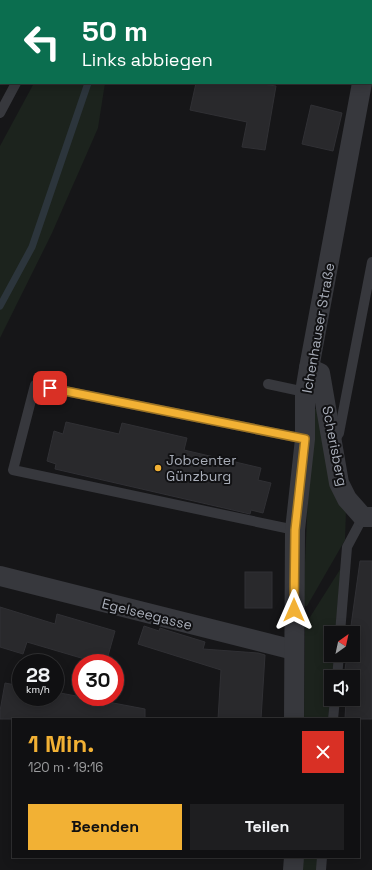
<!DOCTYPE html>
<html lang="de">
<head>
<meta charset="utf-8">
<style>
  :root { --surface:#101012; --page:#1e1e20; --text:#f1f3f6; --muted:#9c9d9f; --line:#303032; --accent:#f2b134 }
  body { margin:0; font-family:"Space Grotesk",sans-serif; background:var(--page); color:var(--text); height:100vh; display:flex; flex-direction:column; font-size:15px; white-space:nowrap }
  * { box-sizing:border-box; margin:0 }
  p { font-size:13px; color:var(--muted) }
  .icon { flex:none; width:22px; height:22px; fill:none; stroke:currentColor; stroke-width:2; stroke-linecap:round; stroke-linejoin:round }
  .map { position:relative; flex:1; overflow:hidden }
  .details { position:absolute; left:12px; top:718px; width:348px; height:140px; display:flex; flex-direction:column; background:var(--surface); border-radius:0px; box-shadow:0 2px 10px #0003,0 0 0 1px var(--line) }
  .details>* { flex:none }
  .top-card { position:absolute; left:0px; top:0px; width:372px; height:84px; box-shadow:0 2px 10px #0003,0 0 0 1px var(--line); background:#0b6e4f; color:#fff; overflow:hidden }
  .needle { width:26px; rotate:33deg }
  .buttons { position:absolute; left:324px; top:626px; display:grid; gap:8px }
  .buttons a { display:grid; place-items:center; width:36px; height:36px; border-radius:0px; background:var(--surface); box-shadow:0 2px 10px #0003,0 0 0 1px var(--line); font-size:20px }
  .speed { position:absolute; left:12px; top:654px; display:flex; gap:8px; font-size:20px; font-weight:700; text-align:center }
  .speed>* { display:grid; place-content:center; width:52px; height:52px; border-radius:50%; background:var(--surface); box-shadow:0 2px 10px #0003,0 0 0 1px var(--line); line-height:1 }
  .speed small { font-size:10px; font-weight:400 }
  .speed .limit { border:6px solid #d22; background:#fff; color:#111 }
  .pin { position:absolute; display:grid; place-items:center; width:34px; height:34px; color:#fff; margin:-17px; border-radius:8px; box-shadow:0 2px 6px #0006 }
  .me { position:absolute; width:44px; margin:-22px; rotate:0deg; stroke-linejoin:round; filter:drop-shadow(0 0 3px #0008) }
  .turn { display:flex; align-items:center; gap:14px; height:84px; padding:0 16px; font-size:18px }
  .turn .icon { width:52px; height:52px; stroke-width:2.5 }
  .turn b { display:block; font-size:28px; line-height:34px }
  .round { display:grid; place-items:center; flex:none; width:42px; height:42px; border-radius:0px; background:var(--page) }
  .head { display:flex; align-items:center; justify-content:space-between; height:68px; padding:0 16px }
  h1 { font-size:24px; font-weight:700; line-height:30px; color:var(--accent) }
  .action { display:flex; gap:8px; margin-top:auto; padding:8px 16px }
  .action a { flex:1; height:46px; border-radius:0px; background:var(--accent); color:#111; font-size:16px; font-weight:700; line-height:46px; text-align:center }
  .action a+a { background:var(--page); color:var(--text) }
  .map>svg:first-child { display:block }
  .green { fill:#1c231d }
  .lines { fill:none; stroke-linecap:round; stroke-linejoin:round }
  .stream { stroke:#2c353c; stroke-width:7 }
  .building { fill:#29292c; stroke:#303034 }
  .service { stroke:#37383d; stroke-width:10 }
  .minor { stroke:#37383d; stroke-width:20 }
  .route-casing { stroke:#9d7322; stroke-width:10 }
  .route { stroke:#f2b134; stroke-width:7 }
  .poi-dot { fill:#f2b134; stroke:#111113; stroke-width:1.5 }
  .labels { text-anchor:middle; stroke-width:4; stroke-linejoin:round; paint-order:stroke }
  .street-label { font-size:14px; fill:#a8adb8; stroke:#111113 }
  .poi-label { font-size:14px; fill:#a8adb8; stroke:#111113; text-anchor:start }
</style>
</head>
<body>
<div class="map">
<svg width="372" height="870" viewBox="0 0 372 870">
  <rect width="100%" height="100%" fill="#161618"/>
  <g class="green">
    <path d="M34 83H105L98 128 52 233 0 338V146Z"/>
    <path d="M312 408 321 410 346 510 345 540 307 606H303Z"/>
    <path d="M341 568 335 633H331V655H334L328 719H304L305 625Z"/>
    <path d="M303 857H318L317 870H303Z"/>
  </g>
  <g class="lines">
    <g class="stream">
      <path d="M112 1V0"/>
      <path d="M0 306 32 247 88 83"/>
    </g>
  </g>
  <g class="building">
    <path d="M196 83H256L276 86 265 150 242 147 247 122 190 110Z"/>
    <path d="M311 105 342 113 333 151 302 144Z"/>
    <path d="M66 422 119 434 122 423 187 438 184 450 261 468 258 480 271 483 263 513 251 510 250 514 55 469 56 464 47 461 54 431 63 434Z"/>
    <path d="M360 561H372V719H345L346 699H353V677H344L347 655H353V633H350Z"/>
    <rect x="245" y="572" width="27" height="36"/>
    <path d="M0 607 55 624 57 614 115 631 106 663H98L27 642 23 654 0 647Z"/>
    <path d="M144 626 159 631 160 628 166 630 205 642 203 649 258 653 265 655 261 719H218L221 670 138 644Z"/>
    <path d="M5 683 21 686V697H55V692L145 709V719H0V711Z"/>
  </g>
  <g class="lines">
    <g class="service">
      <path d="M59 1V0"/>
      <path d="M0 113 16 83"/>
      <path d="M268 384 305 392"/>
      <path d="M334 441 339 433 372 262"/>
      <path d="M295 530 13 470 35 385 305 439"/>
      <path d="M340 633 347 547 363 517"/>
      <path d="M337 677 339 655"/>
      <path d="M333 719 335 699"/>
      <path d="M321 870 322 857"/>
    </g>
    <g class="minor">
      <path d="M371 30 372 23"/>
      <path d="M309 368 320 373 339 483 347 499 363 517H372"/>
      <path d="M0 576 294 650"/>
      <path d="M294 719 295 530 305 439V392L309 368 362 83"/>
      <path d="M293 870 294 857"/>
    </g>
  </g>
  <g class="lines">
    <defs>
      <path id="route" d="M50 388 305 439 295 530 294 610"/>
    </defs>
    <use href="#route" class="route-casing"/>
    <use href="#route" class="route"/>
  </g>
  <circle class="poi-dot" cx="158" cy="468" r="4"/>
  <g class="labels">
    <g class="street-label">
      <text transform="translate(318 328) rotate(-80)" y="5">Ichenhauser Straße</text>
      <text transform="translate(335 446) rotate(79)" y="5">Scherisberg</text>
      <text transform="translate(147 614) rotate(14)" y="5">Egelseegasse</text>
    </g>
    <g class="poi-label">
      <text x="166" y="465">Jobcenter<tspan x="166" dy="16">Günzburg</tspan></text>
    </g>
  </g>
</svg>
<div class="buttons">
<a><svg class="needle" viewBox="-14 -14 28 28"><path d="M0-13l5 13h-10z" fill="#e53935"/><path d="M0 13l5-13h-10z" fill="#9c9d9f"/></svg></a>
<a><svg class="icon" aria-label="sound" viewBox="0 0 24 24"><path d="M4 9h4l5-4v14l-5-4H4zM17 9q2 3 0 6"/></svg></a>
</div>
<div class="speed"><div>28<small>km/h</small></div><div class="limit">30</div></div>
<div class="pin" style="left:50px;top:388px;background:#d93025"><svg class="icon" aria-label="arrive" viewBox="0 0 24 24"><path d="M6 21V4h12l-3 4 3 4H6"/></svg></div>
<svg class="me" style="left:294px;top:610px" viewBox="-20 -20 40 40"><path d="M0-17L14 15 0 8-14 15z" fill="#f2b134" stroke="#fff" stroke-width="4"/></svg>
<div class="top-card">
<div class="turn"><svg class="icon" aria-label="left" viewBox="0 0 24 24"><path d="M17 20v-9H6M10 6l-5 5 5 5"/></svg><div><b>50 m</b>Links abbiegen</div></div>
</div>
<section class="details">
<div class="head"><div><h1>1 Min.</h1><p>120 m · 19:16</p></div><a class="round" style="background:#d93025;color:#fff"><svg class="icon" aria-label="close" viewBox="0 0 24 24"><path d="M6 6l12 12M18 6L6 18"/></svg></a></div>
<div class="action"><a>Beenden</a><a>Teilen</a></div>
</section>
</div>
</body>
</html>
